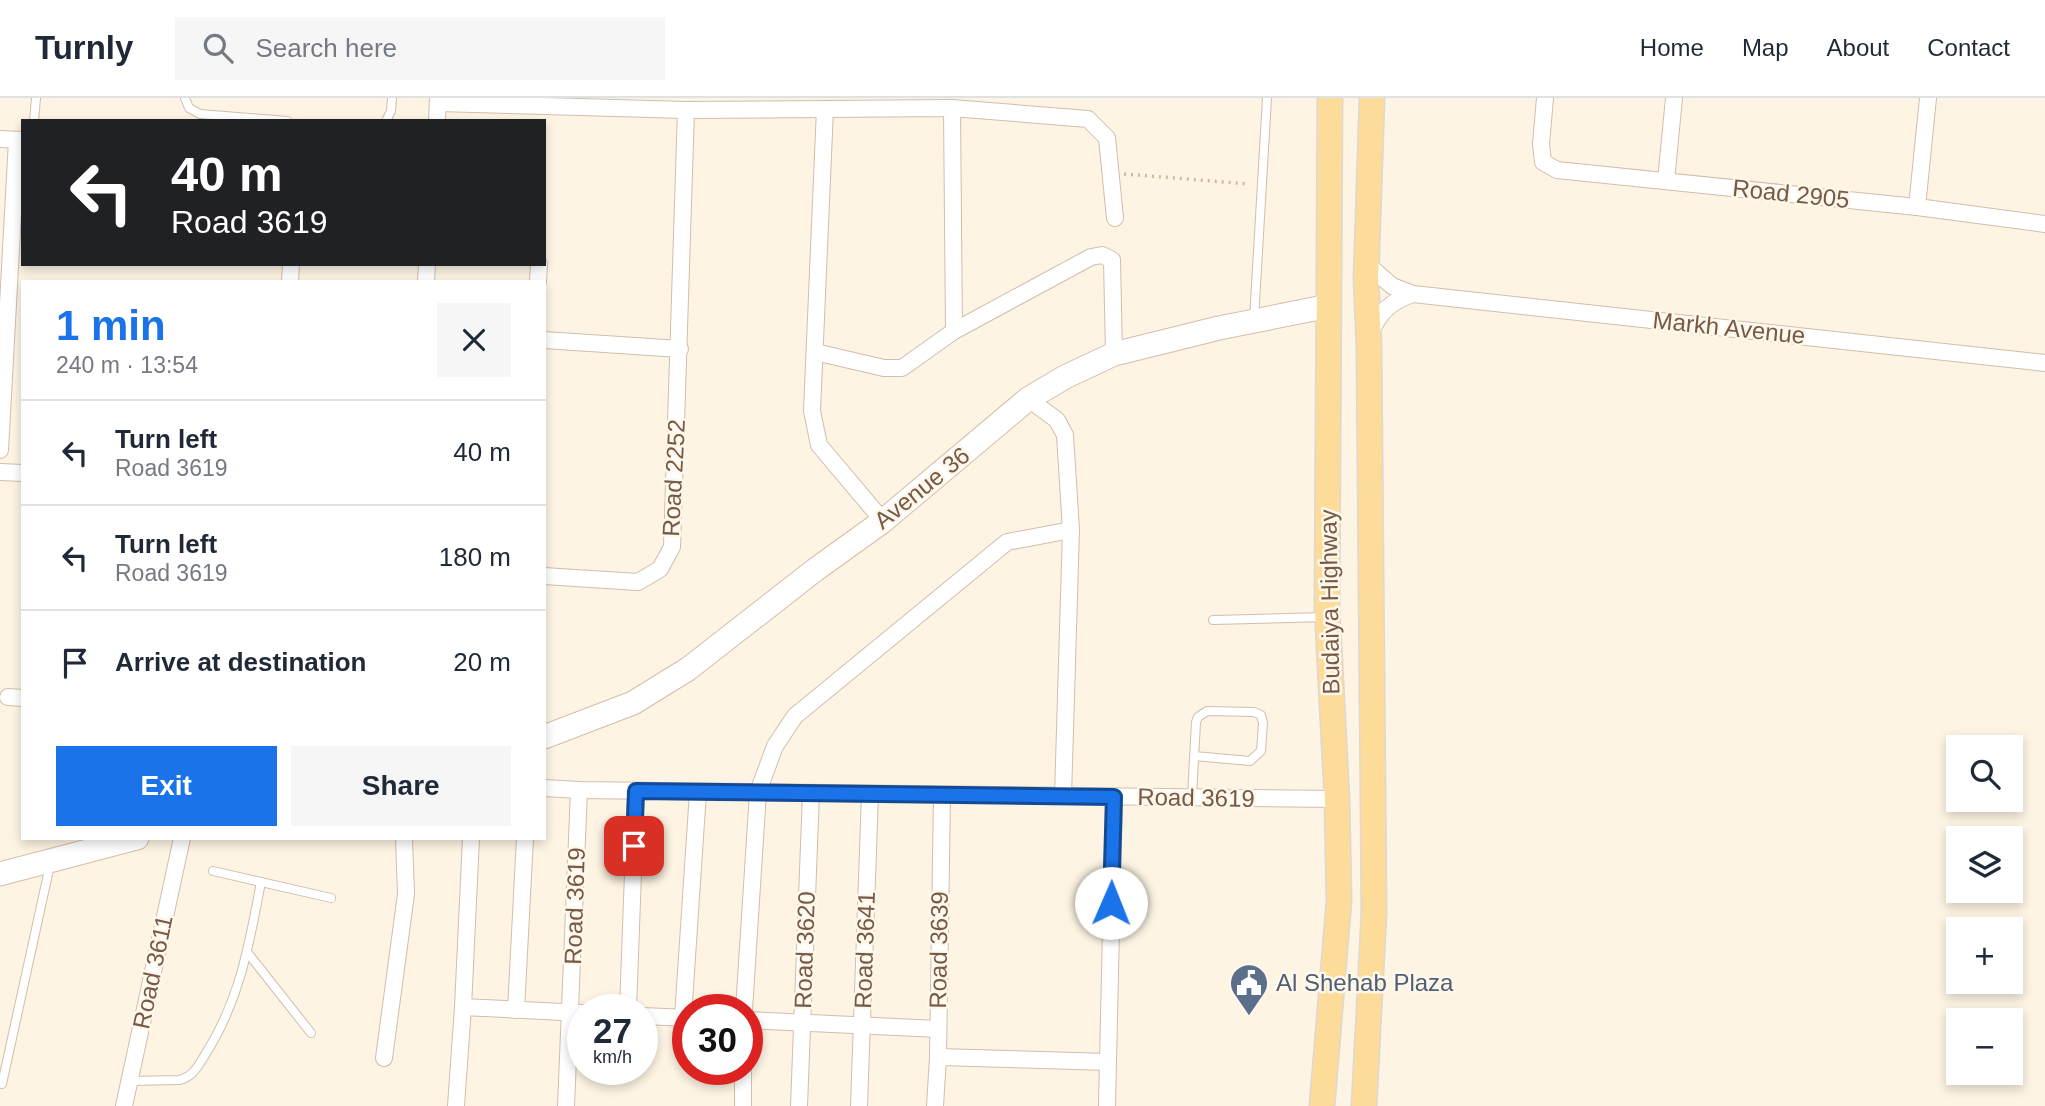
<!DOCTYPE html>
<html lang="en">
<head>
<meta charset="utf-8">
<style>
  :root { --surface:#fff; --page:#f6f6f7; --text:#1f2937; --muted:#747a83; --line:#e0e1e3; --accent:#1a73e8 }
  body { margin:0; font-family:Helvetica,sans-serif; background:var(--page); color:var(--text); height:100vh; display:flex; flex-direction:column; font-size:26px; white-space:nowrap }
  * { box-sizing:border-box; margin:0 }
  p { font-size:23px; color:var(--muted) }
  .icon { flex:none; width:38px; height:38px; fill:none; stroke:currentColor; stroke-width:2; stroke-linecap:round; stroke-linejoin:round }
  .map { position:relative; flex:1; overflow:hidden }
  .details { position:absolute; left:21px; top:182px; width:525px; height:560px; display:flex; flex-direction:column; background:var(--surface); border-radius:0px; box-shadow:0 4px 10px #0003 }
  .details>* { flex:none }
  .hud { position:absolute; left:21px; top:21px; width:525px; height:147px; border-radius:0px; box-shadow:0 4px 10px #0003; background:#202124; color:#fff; overflow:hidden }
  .buttons { position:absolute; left:1946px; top:637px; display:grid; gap:14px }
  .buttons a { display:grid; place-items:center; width:77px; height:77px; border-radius:0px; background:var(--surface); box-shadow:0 4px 10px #0003; font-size:35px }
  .speed { position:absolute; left:567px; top:896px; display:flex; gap:14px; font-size:35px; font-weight:700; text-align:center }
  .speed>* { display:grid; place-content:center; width:91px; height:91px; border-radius:50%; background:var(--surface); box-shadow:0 4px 10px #0003; line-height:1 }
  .speed small { font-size:18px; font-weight:400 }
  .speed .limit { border:10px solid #d22; background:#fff; color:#111 }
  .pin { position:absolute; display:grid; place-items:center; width:60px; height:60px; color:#fff; margin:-30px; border-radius:14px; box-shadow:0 4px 10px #0006 }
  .me { position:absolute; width:77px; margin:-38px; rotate:1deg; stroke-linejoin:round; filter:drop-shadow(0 0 5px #0008) }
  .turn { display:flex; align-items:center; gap:24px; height:147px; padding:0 35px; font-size:32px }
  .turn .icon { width:91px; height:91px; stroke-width:2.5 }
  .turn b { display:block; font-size:49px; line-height:60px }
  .round { display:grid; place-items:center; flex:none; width:74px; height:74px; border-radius:0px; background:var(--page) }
  .overview { display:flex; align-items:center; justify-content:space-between; height:119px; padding:0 35px }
  h1 { font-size:42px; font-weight:700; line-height:52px; color:var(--accent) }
  .button { display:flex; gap:14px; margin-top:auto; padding:14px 35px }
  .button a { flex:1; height:80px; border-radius:0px; background:var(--accent); color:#fff; font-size:28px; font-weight:700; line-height:80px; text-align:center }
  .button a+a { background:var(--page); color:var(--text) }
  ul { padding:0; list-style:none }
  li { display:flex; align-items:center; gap:21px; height:105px; padding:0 35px; border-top:2px solid var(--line) }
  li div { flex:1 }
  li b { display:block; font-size:26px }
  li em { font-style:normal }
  header { display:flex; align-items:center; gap:42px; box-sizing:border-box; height:98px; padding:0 35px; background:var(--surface); border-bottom:2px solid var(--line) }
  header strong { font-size:33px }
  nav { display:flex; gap:38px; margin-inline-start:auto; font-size:24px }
  .search { width:490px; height:63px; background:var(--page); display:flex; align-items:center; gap:18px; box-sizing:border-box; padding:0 24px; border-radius:0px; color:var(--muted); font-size:26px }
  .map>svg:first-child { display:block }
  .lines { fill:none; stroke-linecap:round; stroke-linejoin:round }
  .lane-casing { stroke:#d1beac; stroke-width:10 }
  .street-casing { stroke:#d1beac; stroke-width:18 }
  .secondary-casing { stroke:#d4bea9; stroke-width:25 }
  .primary-casing { stroke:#ded7d3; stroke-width:27 }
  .path { stroke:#d8b69d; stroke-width:3.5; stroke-dasharray:2 5; stroke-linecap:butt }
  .lane { stroke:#fff; stroke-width:8 }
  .street { stroke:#fff; stroke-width:16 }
  .secondary { stroke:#fff; stroke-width:23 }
  .primary { stroke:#fddc9a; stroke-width:24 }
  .route-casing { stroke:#114b97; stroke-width:18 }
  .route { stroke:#1a73e8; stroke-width:12 }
  .labels { text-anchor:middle; stroke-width:5; stroke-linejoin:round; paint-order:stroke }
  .street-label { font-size:24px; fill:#765a48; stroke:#fff8ea }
  .service-label { font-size:24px; fill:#4e5e75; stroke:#fff8ea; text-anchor:start }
</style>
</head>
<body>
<header>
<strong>Turnly</strong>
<div class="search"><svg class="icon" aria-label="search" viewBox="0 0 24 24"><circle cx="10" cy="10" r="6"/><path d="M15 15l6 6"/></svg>Search here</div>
<nav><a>Home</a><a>Map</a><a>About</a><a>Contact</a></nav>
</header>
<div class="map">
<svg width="2045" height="1008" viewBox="0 0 2045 1008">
  <rect width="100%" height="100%" fill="#fdf4e3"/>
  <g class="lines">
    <defs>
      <g id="lane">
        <path d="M185 0 189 10 200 16 287 23"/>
        <path d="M34 23 36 0"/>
        <path d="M386 23 391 13 392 0"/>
        <path d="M1254 221 1267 0"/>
        <path d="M1213 522 1325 519"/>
        <path d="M1192 699 1196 624 1198 619 1207 613 1254 614 1261 617 1263 625 1261 653 1250 663 1194 658"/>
        <path d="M213 773 331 800"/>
        <path d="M247 854 311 935"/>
        <path d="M129 983 179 982C193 979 198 968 205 957 240 902 249 847 261 784"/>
        <path d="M2 986 50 767"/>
      </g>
      <g id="street">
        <path d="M1545 0 1541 46 1543 64 1557 72 1917 109 2045 126"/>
        <path d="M438 5 686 12 952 10 1088 21 1107 40 1115 120"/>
        <path d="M952 10 954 233"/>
        <path d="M825 11 812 313 819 347 883 423"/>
        <path d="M437 23 438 0"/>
        <path d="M0 41 23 42"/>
        <path d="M1666 83 1674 0"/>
        <path d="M1917 109 1928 0"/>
        <path d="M1367 166 1392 188 1413 196 2045 265"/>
        <path d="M290 184 291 166"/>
        <path d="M426 184 427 166"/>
        <path d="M538 184 539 166"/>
        <path d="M1371 235C1378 215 1393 202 1413 196"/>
        <path d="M544 242 680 251"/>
        <path d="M815 254 884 270H902L954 233 1091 159 1102 157 1112 162 1114 256"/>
        <path d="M1028 301 1057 322 1065 337 1071 432 1063 698"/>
        <path d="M0 352 17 42"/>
        <path d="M0 374 23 375"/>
        <path d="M544 478 638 484 660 471 672 449 686 12"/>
        <path d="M8 599 23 600"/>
        <path d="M544 690 579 692 1337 701"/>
        <path d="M463 909 583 915"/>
        <path d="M516 912 525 740"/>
        <path d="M628 912 636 693"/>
        <path d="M744 912 758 694 775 648 795 618 1007 444 1071 432"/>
        <path d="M642 918 688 920"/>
        <path d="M683 919 698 694"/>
        <path d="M747 922 938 931"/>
        <path d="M938 959 1108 964"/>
        <path d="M384 960 406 796 404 740"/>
        <path d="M743 971V1008"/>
        <path d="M124 1008 182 740"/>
        <path d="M456 1008 463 909 471 740"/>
        <path d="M566 1008 579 692"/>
        <path d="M799 1008 811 695"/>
        <path d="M859 1008 870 696"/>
        <path d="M935 1008 938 959 942 697"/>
        <path d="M1107 1008 1114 699"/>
      </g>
      <g id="secondary">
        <path d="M544 639 633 605 688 571 815 472 883 423 1028 301 1065 279 1114 256 1219 230 1329 208"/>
        <path d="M0 776 137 740"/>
      </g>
      <g id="primary">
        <path d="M1322 1008 1339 803 1337 701 1327 510 1330 0"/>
        <path d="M1364 1008 1374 815 1369 249 1366 181 1372 0"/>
      </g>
    </defs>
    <use href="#lane" class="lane-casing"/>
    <use href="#street" class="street-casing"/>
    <use href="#secondary" class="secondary-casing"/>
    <use href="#primary" class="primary-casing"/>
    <path class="path" d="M1124 76 1249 86"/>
    <use href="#lane" class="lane"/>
    <use href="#street" class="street"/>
    <use href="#secondary" class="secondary"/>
    <use href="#primary" class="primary"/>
  </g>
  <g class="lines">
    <defs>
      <path id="route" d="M634 748 636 693 1114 699 1111 805"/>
    </defs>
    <use href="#route" class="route-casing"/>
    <use href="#route" class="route"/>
  </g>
  <defs>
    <symbol id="civic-pin" viewBox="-11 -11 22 30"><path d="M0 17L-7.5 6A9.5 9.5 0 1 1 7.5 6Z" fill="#5c6f8a" stroke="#fff8ea"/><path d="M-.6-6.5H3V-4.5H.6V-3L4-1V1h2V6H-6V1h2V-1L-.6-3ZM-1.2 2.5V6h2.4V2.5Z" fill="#fff"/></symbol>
  </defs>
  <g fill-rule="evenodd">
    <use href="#civic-pin" x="1227" y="863" width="44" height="60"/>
  </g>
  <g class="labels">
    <g class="street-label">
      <text transform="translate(1791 96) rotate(6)" y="8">Road 2905</text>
      <text transform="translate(1729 230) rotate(6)" y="8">Markh Avenue</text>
      <text transform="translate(674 380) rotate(-87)" y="8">Road 2252</text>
      <text transform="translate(922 390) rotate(-39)" y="8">Avenue 36</text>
      <text transform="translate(1330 504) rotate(-91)" y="8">Budaiya Highway</text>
      <text transform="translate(1196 700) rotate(1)" y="8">Road 3619</text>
      <text transform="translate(575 808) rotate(-88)" y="8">Road 3619</text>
      <text transform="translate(805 852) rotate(-88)" y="8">Road 3620</text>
      <text transform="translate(865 852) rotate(-88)" y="8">Road 3641</text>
      <text transform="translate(939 852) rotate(-89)" y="8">Road 3639</text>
      <text transform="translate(153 874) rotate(-78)" y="8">Road 3611</text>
    </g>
    <g class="service-label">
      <text x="1276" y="893">Al Shehab Plaza</text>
    </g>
  </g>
</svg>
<div class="buttons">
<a><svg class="icon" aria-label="search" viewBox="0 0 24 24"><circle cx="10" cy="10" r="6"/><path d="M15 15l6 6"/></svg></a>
<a><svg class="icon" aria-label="layers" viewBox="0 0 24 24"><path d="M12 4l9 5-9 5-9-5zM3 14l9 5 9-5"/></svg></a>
<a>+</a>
<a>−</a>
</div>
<div class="speed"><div>27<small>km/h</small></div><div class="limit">30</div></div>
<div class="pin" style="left:634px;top:748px;background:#d93025"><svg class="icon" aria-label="arrive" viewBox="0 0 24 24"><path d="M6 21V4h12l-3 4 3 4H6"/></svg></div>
<svg class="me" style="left:1111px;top:805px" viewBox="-20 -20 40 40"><circle r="19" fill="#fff"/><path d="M0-13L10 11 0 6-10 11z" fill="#1a73e8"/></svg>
<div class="hud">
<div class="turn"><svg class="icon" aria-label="left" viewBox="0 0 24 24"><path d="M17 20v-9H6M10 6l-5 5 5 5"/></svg><div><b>40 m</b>Road 3619</div></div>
</div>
<section class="details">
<div class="overview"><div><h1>1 min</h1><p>240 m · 13:54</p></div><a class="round"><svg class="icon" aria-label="close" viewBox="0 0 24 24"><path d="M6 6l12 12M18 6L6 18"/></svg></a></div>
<ul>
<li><svg class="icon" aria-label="left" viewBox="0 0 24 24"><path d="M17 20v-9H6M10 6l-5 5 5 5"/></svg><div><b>Turn left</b><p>Road 3619</p></div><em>40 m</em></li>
<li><svg class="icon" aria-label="left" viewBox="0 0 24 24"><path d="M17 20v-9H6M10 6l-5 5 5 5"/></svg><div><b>Turn left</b><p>Road 3619</p></div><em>180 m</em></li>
<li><svg class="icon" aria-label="arrive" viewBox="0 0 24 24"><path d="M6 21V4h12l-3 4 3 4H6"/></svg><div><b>Arrive at destination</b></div><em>20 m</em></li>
</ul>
<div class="button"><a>Exit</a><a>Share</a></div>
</section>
</div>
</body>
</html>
